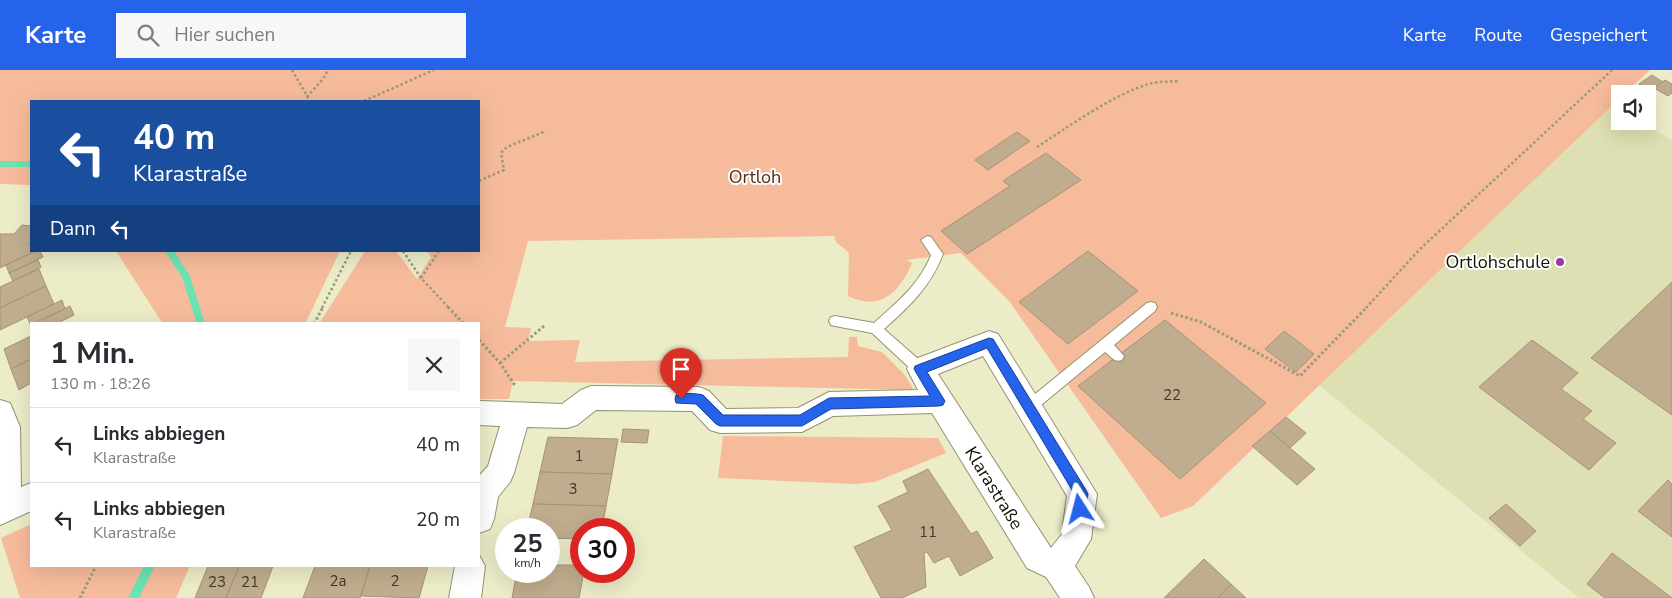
<!DOCTYPE html>
<html lang="de">
<head>
<meta charset="utf-8">
<style>
  :root { --surface:#fff; --page:#f7f7f7; --text:#2b2b33; --muted:#7c7c81; --line:#e1e1e2; --accent:#2563eb }
  body { margin:0; font-family:"Nunito Sans",sans-serif; background:var(--page); color:var(--text); height:100vh; display:flex; flex-direction:column; font-size:19px; white-space:nowrap }
  * { box-sizing:border-box; margin:0 }
  p { font-size:16px; color:var(--muted) }
  .icon { flex:none; width:28px; height:28px; fill:none; stroke:currentColor; stroke-width:2; stroke-linecap:round; stroke-linejoin:round }
  .map { position:relative; flex:1; overflow:hidden }
  .drawer { position:absolute; left:30px; top:252px; width:450px; height:245px; display:flex; flex-direction:column; background:var(--surface); border-radius:0px; box-shadow:0 5px 20px #0002 }
  .drawer>* { flex:none }
  .banner { position:absolute; left:30px; top:30px; width:450px; height:152px; border-radius:0px; box-shadow:0 5px 20px #0002; background:#1a4fa0; color:#fff; overflow:hidden }
  .tools { position:absolute; left:1611px; top:15px; display:grid; gap:10px }
  .tools a { display:grid; place-items:center; width:45px; height:45px; border-radius:0px; background:var(--surface); box-shadow:0 5px 20px #0002; font-size:25px }
  .speed { position:absolute; left:495px; top:448px; display:flex; gap:10px; font-size:25px; font-weight:700; text-align:center }
  .speed>* { display:grid; place-content:center; width:65px; height:65px; border-radius:50%; background:var(--surface); box-shadow:0 5px 20px #0002; line-height:1 }
  .speed small { font-size:12px; font-weight:400 }
  .speed .limit { border:8px solid #d22; background:#fff; color:#111 }
  .pin { position:absolute; display:grid; place-items:center; width:42px; height:42px; color:#fff; margin:-51px -21px; border-radius:50% 50% 50% 0; rotate:-45deg; box-shadow:0 0 5px #0007 }
  .pin .icon { rotate:45deg }
  .me { position:absolute; width:55px; margin:-28px; rotate:351deg; stroke-linejoin:round; filter:drop-shadow(0 0 4px #0008) }
  .turn { display:flex; align-items:center; gap:18px; height:105px; padding:0 20px; font-size:22px }
  .turn .icon { width:65px; height:65px; stroke-width:2.5 }
  .turn b { display:block; font-size:35px; line-height:42px }
  .then { display:flex; align-items:center; height:48px; padding:0 20px; background:#0003; gap:10px; font-size:19px }
  .round { display:grid; place-items:center; flex:none; width:52px; height:52px; border-radius:0px; background:var(--page) }
  .head { display:flex; align-items:center; justify-content:space-between; height:85px; padding:0 20px }
  h1 { font-size:30px; font-weight:700; line-height:38px }
  ul { padding:0; list-style:none }
  li { display:flex; align-items:center; gap:15px; height:75px; padding:0 20px; border-top:1px solid var(--line) }
  li div { flex:1 }
  li b { display:block; font-size:19px }
  li em { font-style:normal }
  header { display:flex; align-items:center; gap:30px; box-sizing:border-box; height:70px; padding:0 25px; background:var(--accent); color:#fff }
  header strong { font-size:24px }
  nav { display:flex; gap:28px; margin-inline-start:auto; font-size:18px }
  .search { width:350px; height:45px; background:var(--page); display:flex; align-items:center; gap:12px; box-sizing:border-box; padding:0 18px; border-radius:0px; color:var(--muted); font-size:19px }
  .map>svg:first-child { display:block }
  .built { fill:#dfdfb4 }
  .green { fill:#f6bb9b }
  .lines { fill:none; stroke-linecap:round; stroke-linejoin:round }
  .stream { fill:#6be3b3; fill-rule:evenodd }
  .building { fill:#c0ad8f; stroke:#a59375 }
  .lane-casing { stroke:#939372; stroke-width:2 }
  .street-casing { stroke:#939372; stroke-width:2 }
  .path-far1 { stroke:#99997e; stroke-width:2.5; stroke-dasharray:2.5 2.5; stroke-linecap:butt }
  .path { stroke:#99997e; stroke-width:3; stroke-dasharray:2.5 2.5; stroke-linecap:butt }
  .lane { fill:#fff; fill-rule:evenodd }
  .street { fill:#fff; fill-rule:evenodd }
  .route { fill:#2563eb; stroke:#184099 }
  .poi-dot { fill:#9939a1; stroke:#fff; stroke-width:2 }
  .labels { text-anchor:middle; stroke-width:4; stroke-linejoin:round; paint-order:stroke }
  .number-label { font-size:15px; fill:#3e3928 }
  .park-label { font-size:18px; fill:#532e18; stroke:#fff }
  .poi-label { font-size:18px; fill:#121206; stroke:#fff; text-anchor:end }
  .street-label { font-size:18px; fill:#121206; stroke:#fff }
</style>
</head>
<body>
<header>
<strong>Karte</strong>
<div class="search"><svg class="icon" aria-label="search" viewBox="0 0 24 24"><circle cx="10" cy="10" r="6"/><path d="M15 15l6 6"/></svg>Hier suchen</div>
<nav><a>Karte</a><a>Route</a><a>Gespeichert</a></nav>
</header>
<div class="map">
<svg width="1672" height="528" viewBox="0 0 1672 528">
  <rect width="100%" height="100%" fill="#ececc8"/>
  <path class="built" d="M1612 35 1620 39V51H1640L1672 70V528H1579L1319 315Z"/>
  <g class="green">
    <path d="M0 0H1650L1624 24H1620V28L1193 436 1161 448 1009 231 961 183 906 190 912 193C900 222 880 242 848 226L849 183 836 172 834 166 528 171 505 257 531 258 528 271 580 270 575 292 848 287 849 267H857L858 276 882 282 904 304 914 320 513 311 509 329H479V254H319L365 181H396L417 209 431 187 427 181H479V31H31V115L0 114Z"/>
    <path d="M116 181H340L305 254H163Z"/>
    <path d="M723 366 938 368 946 383 875 412 856 414 718 408Z"/>
    <path d="M31 454V496H190L176 528H20L1 468Z"/>
  </g>
  <g class="lines">
    <g class="stream">
      <rect x="0" y="91" width="31" height="6"/>
      <path d="M165 181H174L190 206 205 254H197L182 207Z"/>
      <path d="M144 496H155L139 528H128Z"/>
    </g>
  </g>
  <g class="building">
    <path d="M1652 5 1663 12 1651 21 1639 14Z"/>
    <path d="M1665 10 1672 14V23L1668 26 1654 18Z"/>
    <path d="M1017 62 1030 71 988 100 975 90Z"/>
    <path d="M1046 83 1081 110 967 184 941 161 1010 116 1003 111Z"/>
    <path d="M22 155 31 156V171L29 173 33 182 0 198V164H14Z"/>
    <path d="M40 181 43 187 9 203 6 195 36 181Z"/>
    <path d="M1088 181 1138 221 1068 274 1019 232Z"/>
    <path d="M38 190 41 197 13 211 9 203Z"/>
    <path d="M39 199 46 216 0 238V217Z"/>
    <path d="M1672 212V345L1591 288Z"/>
    <path d="M46 216 54 234 0 260V238Z"/>
    <path d="M62 230 65 239 31 254V256L27 247Z"/>
    <path d="M70 236 74 245 56 254H35Z"/>
    <path d="M1165 250 1266 333 1180 409 1078 316Z"/>
    <path d="M1284 261 1314 284 1296 302 1265 279Z"/>
    <path d="M31 266V289L11 299 4 279Z"/>
    <path d="M1532 270 1578 303 1561 319 1592 341 1583 349 1616 373 1589 400 1479 317Z"/>
    <path d="M31 289V313L19 320 11 299Z"/>
    <path d="M1286 347 1306 363 1290 378 1270 361Z"/>
    <path d="M623 359 649 360 647 373 621 372Z"/>
    <path d="M1270 361 1315 399 1297 415 1252 376Z"/>
    <path d="M548 367 618 369 612 404 540 402Z"/>
    <path d="M928 399 971 464 977 461 993 488 960 506 949 486 934 493 927 482 924 483 926 517 902 528H881L854 477 892 460 878 436 908 422 903 411Z"/>
    <path d="M540 402 612 404 606 436 533 434Z"/>
    <path d="M1668 410 1672 414V467L1638 441Z"/>
    <path d="M533 434 606 436 602 459H581V469L549 468V459H527Z"/>
    <path d="M1506 434 1536 461 1520 476 1489 448Z"/>
    <path d="M1612 483 1672 528H1605L1587 514Z"/>
    <path d="M1204 489 1231 514 1218 528H1164Z"/>
    <path d="M549 495H581V501H584L579 528H512L517 501H549Z"/>
    <path d="M208 496H239L226 528H195Z"/>
    <path d="M239 496H273L261 528H226Z"/>
    <path d="M315 496H370L360 528H303Z"/>
    <path d="M370 496H428L419 528 361 526Z"/>
    <path d="M1231 514 1246 528H1218Z"/>
  </g>
  <g class="lines">
    <defs>
      <g id="lane">
        <path d="M927 166 931 167 943 184C931 216 909 237 884 259L925 295 926 299 925 303 920 304 915 303 872 263 835 256 831 255 829 251 831 247 835 246 874 253C896 233 920 214 931 185L921 170Z"/>
        <path d="M1151 232 1155 233 1157 237 1155 241 1114 275 1124 286 1122 290C1115 293 1111 287 1105 282L1034 341 1029 343 1024 341 1022 337 1024 333 1147 233Z"/>
      </g>
      <g id="street">
        <path d="M989 261 998 264 1097 424 1091 469 1075 496 1089 517 1094 528H1060L1046 507 1027 498 932 343 833 346 802 362 720 363 710 360 692 341 596 340 577 355 567 358 527 357 514 403 510 412 498 427 494 449 490 459 479 463V406L488 396 500 356 479 355V331L562 334 581 320 591 316 699 317 709 321 726 339 798 338 829 322 918 320 907 299 910 291ZM983 286 1067 426 1062 464 1051 478 938 304Z"/>
        <path d="M0 330 10 333 20 357 21 417 31 413V441L0 455Z"/>
        <path d="M479 485 485 496 481 528H449L455 496H479Z"/>
      </g>
    </defs>
    <use href="#lane" class="lane-casing"/>
    <use href="#street" class="street-casing"/>
    <g class="path-far1">
      <path d="M292 0 310 31"/>
      <path d="M307 27 323 9 328 0"/>
      <path d="M364 31 434 0"/>
      <path d="M1037 77C1068 57 1114 24 1149 14 1159 11 1170 12 1180 11"/>
      <path d="M479 111 504 100 501 83 507 77 546 61"/>
      <path d="M403 181 421 208 449 238"/>
      <path d="M421 208 439 181"/>
      <path d="M322 238 351 181"/>
      <path d="M1366 238 1419 180 1612 0"/>
    </g>
    <g class="path">
      <path d="M448 237 464 254"/>
      <path d="M1171 243 1201 252 1300 306 1367 237"/>
      <path d="M314 254 323 237"/>
      <path d="M479 270 500 293 516 317"/>
      <path d="M500 293 544 256"/>
      <path d="M80 528 96 496"/>
    </g>
    <use href="#lane" class="lane"/>
    <use href="#street" class="street"/>
  </g>
  <path class="route" d="M989 268 993 269 1086 420 1088 424 1085 444 1080 445 1076 444 1074 439 1075 425 987 278 927 302 945 331 943 335 939 336 831 339 802 356H720L716 354 696 334 676 333 675 329 676 325C684 323 695 323 703 325L723 345H800L829 328 930 326 914 299 915 296Z"/>
  <circle class="poi-dot" cx="1560" cy="192" r="5"/>
  <g class="labels">
    <g class="number-label">
      <text x="1172" y="330">22</text>
      <text x="579" y="391">1</text>
      <text x="573" y="424">3</text>
      <text x="928" y="467">11</text>
      <text x="338" y="516">2a</text>
      <text x="395" y="516">2</text>
      <text x="217" y="517">23</text>
      <text x="250" y="517">21</text>
    </g>
    <g class="park-label">
      <text x="755" y="113">Ortloh</text>
    </g>
    <g class="poi-label">
      <text x="1550" y="198">Ortlohschule</text>
    </g>
    <g class="street-label">
      <text transform="translate(994 418) rotate(58)" y="6">Klarastraße</text>
    </g>
  </g>
</svg>
<div class="tools">
<a><svg class="icon" aria-label="sound" viewBox="0 0 24 24"><path d="M4 9h4l5-4v14l-5-4H4zM17 9q2 3 0 6"/></svg></a>
</div>
<div class="speed"><div>25<small>km/h</small></div><div class="limit">30</div></div>
<div class="pin" style="left:681px;top:329px;background:#d93025"><svg class="icon" aria-label="arrive" viewBox="0 0 24 24"><path d="M6 21V4h12l-3 4 3 4H6"/></svg></div>
<svg class="me" style="left:1080px;top:439px" viewBox="-20 -20 40 40"><path d="M0-17L14 15 0 8-14 15z" fill="#2563eb" stroke="#fff" stroke-width="4"/></svg>
<div class="banner">
<div class="turn"><svg class="icon" aria-label="left" viewBox="0 0 24 24"><path d="M17 20v-9H6M10 6l-5 5 5 5"/></svg><div><b>40 m</b>Klarastraße</div></div>
<div class="then">Dann<svg class="icon" aria-label="left" viewBox="0 0 24 24"><path d="M17 20v-9H6M10 6l-5 5 5 5"/></svg></div>
</div>
<section class="drawer">
<div class="head"><div><h1>1 Min.</h1><p>130 m · 18:26</p></div><a class="round"><svg class="icon" aria-label="close" viewBox="0 0 24 24"><path d="M6 6l12 12M18 6L6 18"/></svg></a></div>
<ul>
<li><svg class="icon" aria-label="left" viewBox="0 0 24 24"><path d="M17 20v-9H6M10 6l-5 5 5 5"/></svg><div><b>Links abbiegen</b><p>Klarastraße</p></div><em>40 m</em></li>
<li><svg class="icon" aria-label="left" viewBox="0 0 24 24"><path d="M17 20v-9H6M10 6l-5 5 5 5"/></svg><div><b>Links abbiegen</b><p>Klarastraße</p></div><em>20 m</em></li>
</ul>
</section>
</div>
</body>
</html>
